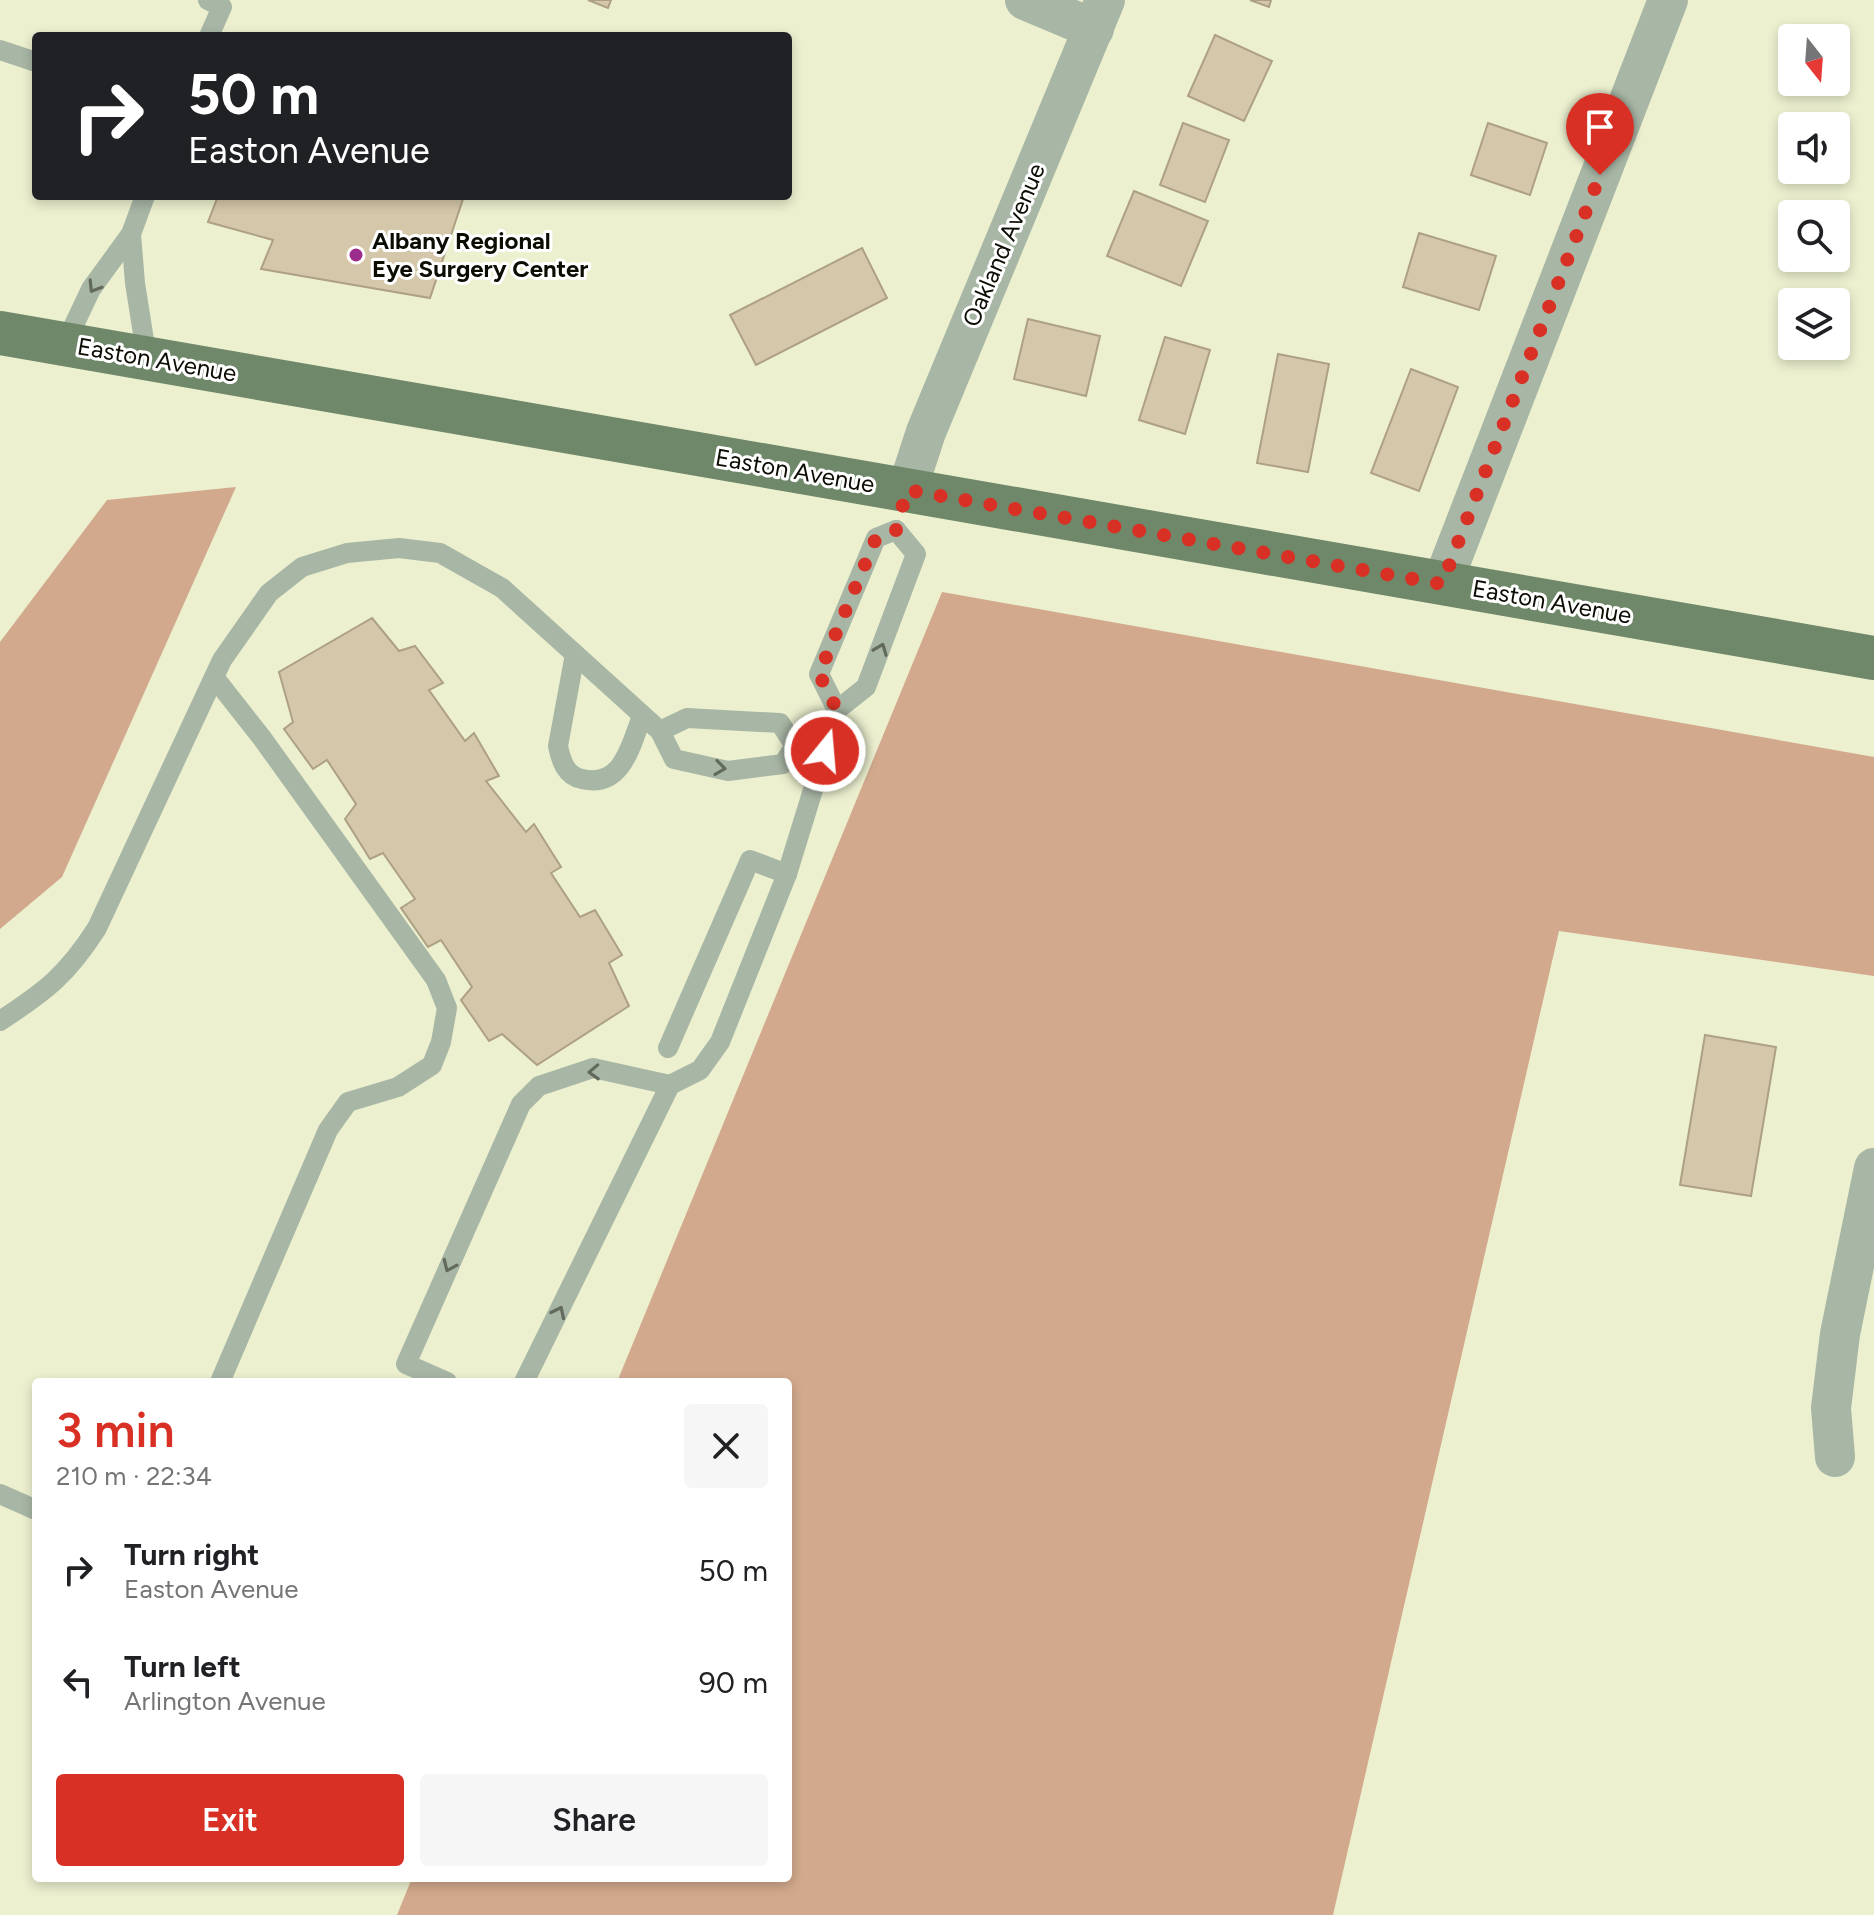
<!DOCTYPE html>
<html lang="en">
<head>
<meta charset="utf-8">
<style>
  :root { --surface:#fff; --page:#f6f6f6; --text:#202124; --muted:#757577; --accent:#d93025 }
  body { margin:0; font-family:Figtree,sans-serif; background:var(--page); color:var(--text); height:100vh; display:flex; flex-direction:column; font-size:30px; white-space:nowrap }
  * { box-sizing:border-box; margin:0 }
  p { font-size:26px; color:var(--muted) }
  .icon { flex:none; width:44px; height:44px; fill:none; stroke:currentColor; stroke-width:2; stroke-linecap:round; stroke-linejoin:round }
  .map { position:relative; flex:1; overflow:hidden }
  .drawer { position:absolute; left:32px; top:1378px; width:760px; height:504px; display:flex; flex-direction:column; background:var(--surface); border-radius:8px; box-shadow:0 4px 12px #0003 }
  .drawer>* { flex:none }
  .top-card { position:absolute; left:32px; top:32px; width:760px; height:168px; border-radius:8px; box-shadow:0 4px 12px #0003; background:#202124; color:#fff; overflow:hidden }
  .needle { width:52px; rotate:163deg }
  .fabs { position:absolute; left:1778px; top:24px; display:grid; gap:16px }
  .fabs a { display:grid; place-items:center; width:72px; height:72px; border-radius:8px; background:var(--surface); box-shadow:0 4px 12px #0003; font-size:40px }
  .pin { position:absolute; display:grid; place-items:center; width:68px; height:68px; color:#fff; margin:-82px -34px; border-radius:50% 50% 50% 0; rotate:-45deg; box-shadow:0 0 8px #0007 }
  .pin .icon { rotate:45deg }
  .me { position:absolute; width:88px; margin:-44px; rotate:17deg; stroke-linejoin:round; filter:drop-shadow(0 0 6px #0008) }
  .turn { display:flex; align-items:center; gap:28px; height:168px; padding:0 24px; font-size:36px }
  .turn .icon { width:104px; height:104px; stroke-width:2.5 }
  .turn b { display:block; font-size:56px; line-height:68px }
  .round { display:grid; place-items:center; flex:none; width:84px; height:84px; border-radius:8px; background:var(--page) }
  .headline { display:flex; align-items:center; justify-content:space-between; height:136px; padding:0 24px }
  h1 { font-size:48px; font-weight:600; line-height:60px; color:var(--accent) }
  .cta { display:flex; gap:16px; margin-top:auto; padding:16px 24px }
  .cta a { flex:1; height:92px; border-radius:8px; background:var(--accent); color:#fff; font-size:32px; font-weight:600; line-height:92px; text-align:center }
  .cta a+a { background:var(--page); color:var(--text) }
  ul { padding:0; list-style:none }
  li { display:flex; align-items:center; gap:24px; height:112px; padding:0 24px }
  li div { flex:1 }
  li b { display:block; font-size:30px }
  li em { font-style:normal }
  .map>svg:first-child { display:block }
  .forest { fill:#d2a98c }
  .building { fill:#d5c7a9; stroke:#aea083; stroke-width:2 }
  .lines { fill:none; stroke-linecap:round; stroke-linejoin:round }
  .service { stroke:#a8b6a5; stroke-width:20 }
  .minor { stroke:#a8b6a5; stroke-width:40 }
  .primary { stroke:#6f8869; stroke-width:44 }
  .oneway { stroke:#626a5c }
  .route { stroke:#d93025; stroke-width:14; stroke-dasharray:0 25.2 }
  .poi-dot { fill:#9b2c8b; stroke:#fff; stroke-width:3 }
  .labels { text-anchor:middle; stroke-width:6; stroke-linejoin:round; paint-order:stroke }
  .poi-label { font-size:24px; font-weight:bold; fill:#0c0c03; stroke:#fff; text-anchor:start }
  .street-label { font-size:24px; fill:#0c0c03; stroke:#fff }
</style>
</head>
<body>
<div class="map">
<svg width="1874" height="1915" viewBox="0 0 1874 1915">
  <rect width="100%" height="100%" fill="#ecf0cf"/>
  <g class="forest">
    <path d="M236 487 62 877 0 929V642L107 500Z"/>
    <path d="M942 592 1874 757V976L1559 931 1333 1915H397L412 1878H788V1382H617Z"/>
  </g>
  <g class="building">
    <path d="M588 0H611L608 8Z"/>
    <path d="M1250 0H1271L1269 7Z"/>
    <path d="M1215 35 1272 61 1244 121 1188 96Z"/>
    <path d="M1183 123 1229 140 1205 202 1160 185Z"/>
    <path d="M1488 123 1547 143 1530 195 1471 175Z"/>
    <path d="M1134 191 1208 221 1181 286 1107 256Z"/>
    <path d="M218 196H464L430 298 261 269 273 240 208 222Z"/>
    <path d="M1419 233 1496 256 1479 310 1403 287Z"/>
    <path d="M862 248 887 298 756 365 730 315Z"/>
    <path d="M1028 319 1100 336 1086 396 1014 379Z"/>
    <path d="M1165 337 1210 350 1185 434 1139 420Z"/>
    <path d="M1278 354 1329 364 1308 472 1257 463Z"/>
    <path d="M1411 369 1458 387 1419 491 1371 473Z"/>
    <path d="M372 618 399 651 415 646 443 683 429 690 465 741 474 733 499 776 486 781 526 832 534 824 561 867 551 873 580 917 595 910 622 955 609 963 629 1006 537 1065 502 1034 489 1041 461 1000 472 987 441 940 428 947 401 908 415 899 383 853 370 859 345 819 356 804 327 760 313 769 284 729 293 722 279 672Z"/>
    <path d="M1705 1035 1776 1047 1751 1196 1680 1185Z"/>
  </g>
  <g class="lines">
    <g class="service">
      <path d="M208 0 222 7 209 36"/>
      <path d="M0 50 36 62"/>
      <path d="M131 234 135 283 147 359"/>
      <path d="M65 344 91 289 131 234 145 196"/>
      <path d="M575 654 558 746C561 761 566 776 582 779 622 789 631 745 642 716"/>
      <path d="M214 677 262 738 436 980 447 1008 441 1042 432 1065 398 1087 348 1102 328 1130 220 1382"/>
      <path d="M837 710 819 674 876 538 896 530"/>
      <path d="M660 731 687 718 780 723 795 746 825 751 837 710 866 687 916 554 896 530"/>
      <path d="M0 1021C46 991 67 975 97 928L222 660 269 593 302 567 347 553 399 548 440 553 502 588 660 731 674 759 728 771 783 764 795 746"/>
      <path d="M668 1048 750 860 787 874"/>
      <path d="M447 1382 406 1364 521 1104 539 1086 593 1068 670 1085"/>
      <path d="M524 1382 670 1085 700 1070 720 1042 787 874 825 751"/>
      <path d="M0 1494 36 1510"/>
    </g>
    <g class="minor">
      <path d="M1025 0 1094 29"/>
      <path d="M907 490 926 432 1105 0"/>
      <path d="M1442 584 1668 0"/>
      <path d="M1835 1457 1831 1408 1840 1334 1874 1168"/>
    </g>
    <path class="primary" d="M0 333 1874 658"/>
  </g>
  <defs><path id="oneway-chevron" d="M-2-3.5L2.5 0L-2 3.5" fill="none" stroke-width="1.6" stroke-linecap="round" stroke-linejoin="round" transform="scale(2)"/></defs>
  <g class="oneway">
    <use href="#oneway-chevron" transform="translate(94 287) rotate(122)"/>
    <use href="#oneway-chevron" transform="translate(881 649) rotate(-69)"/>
    <use href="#oneway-chevron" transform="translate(720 768) rotate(8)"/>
    <use href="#oneway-chevron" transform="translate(594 1072) rotate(178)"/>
    <use href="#oneway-chevron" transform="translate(449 1266) rotate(114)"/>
    <use href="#oneway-chevron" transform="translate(559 1312) rotate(-64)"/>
  </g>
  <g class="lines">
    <path class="route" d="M825 751 837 710 819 674 876 538 896 530 907 490 1442 584 1600 175"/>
  </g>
  <circle class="poi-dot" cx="356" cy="255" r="8"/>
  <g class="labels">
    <g class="poi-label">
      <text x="372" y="249">Albany Regional<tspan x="372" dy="28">Eye Surgery Center</tspan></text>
    </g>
    <g class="street-label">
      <text transform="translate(1004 245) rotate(-67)" y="8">Oakland Avenue</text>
      <text transform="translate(157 360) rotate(10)" y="8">Easton Avenue</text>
      <text transform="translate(795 471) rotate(10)" y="8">Easton Avenue</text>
      <text transform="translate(1552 602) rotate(10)" y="8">Easton Avenue</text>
    </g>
  </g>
</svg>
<div class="fabs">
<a><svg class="needle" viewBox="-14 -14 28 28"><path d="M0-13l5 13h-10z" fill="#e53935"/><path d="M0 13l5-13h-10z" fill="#757577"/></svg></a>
<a><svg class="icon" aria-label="sound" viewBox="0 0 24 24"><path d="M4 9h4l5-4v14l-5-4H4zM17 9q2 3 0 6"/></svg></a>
<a><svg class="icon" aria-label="search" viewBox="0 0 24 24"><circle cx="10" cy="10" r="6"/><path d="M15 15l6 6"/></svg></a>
<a><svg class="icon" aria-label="layers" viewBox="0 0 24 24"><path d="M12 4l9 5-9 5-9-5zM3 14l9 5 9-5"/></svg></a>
</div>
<div class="pin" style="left:1600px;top:175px;background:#d93025"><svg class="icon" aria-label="arrive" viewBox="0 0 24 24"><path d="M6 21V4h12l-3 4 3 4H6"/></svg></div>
<svg class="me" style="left:825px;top:751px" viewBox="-20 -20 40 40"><circle r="17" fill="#d93025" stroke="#fff" stroke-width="3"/><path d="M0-11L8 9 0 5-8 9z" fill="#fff"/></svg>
<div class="top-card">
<div class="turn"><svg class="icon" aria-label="right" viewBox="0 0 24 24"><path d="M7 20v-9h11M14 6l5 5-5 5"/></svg><div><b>50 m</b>Easton Avenue</div></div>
</div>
<section class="drawer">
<div class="headline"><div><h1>3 min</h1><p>210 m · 22:34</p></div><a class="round"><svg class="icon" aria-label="close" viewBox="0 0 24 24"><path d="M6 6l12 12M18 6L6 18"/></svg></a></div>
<ul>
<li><svg class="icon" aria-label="right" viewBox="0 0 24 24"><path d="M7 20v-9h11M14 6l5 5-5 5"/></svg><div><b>Turn right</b><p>Easton Avenue</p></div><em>50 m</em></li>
<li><svg class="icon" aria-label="left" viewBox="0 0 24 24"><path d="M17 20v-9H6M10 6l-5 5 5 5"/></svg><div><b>Turn left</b><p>Arlington Avenue</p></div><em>90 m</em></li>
</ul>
<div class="cta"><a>Exit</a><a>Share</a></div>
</section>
</div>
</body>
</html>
